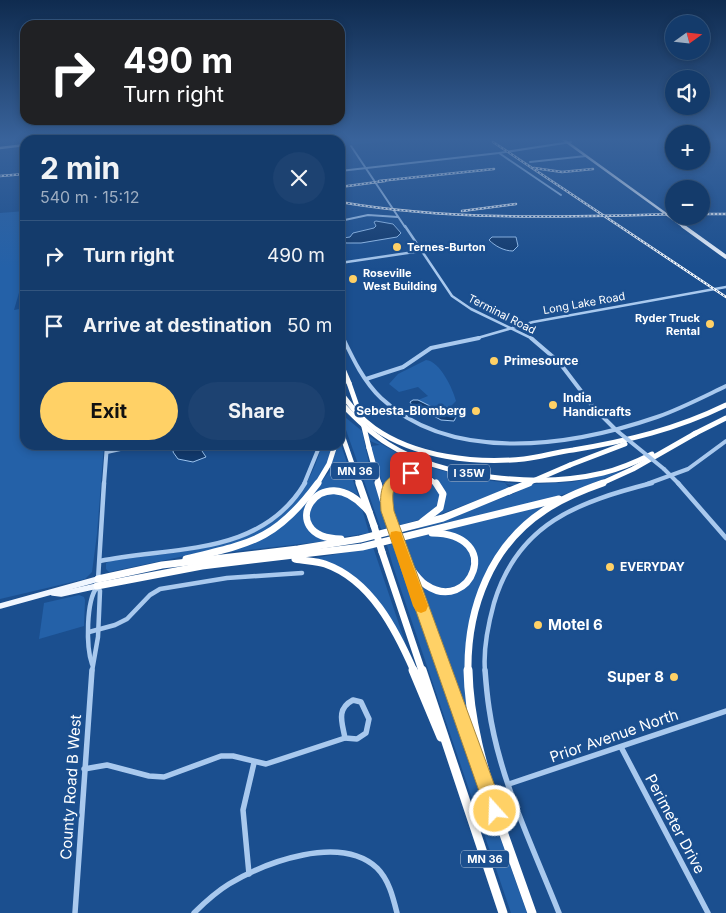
<!DOCTYPE html>
<html lang="en">
<head>
<meta charset="utf-8">
<style>
  :root { --surface:#143b6b; --page:#1d4271; --text:#f1f3f6; --muted:#9dadc1; --line:#33557e; --accent:#ffd166 }
  body { margin:0; font-family:Inter,sans-serif; background:var(--page); color:var(--text); height:100vh; display:flex; flex-direction:column; font-size:19px; white-space:nowrap }
  * { box-sizing:border-box; margin:0 }
  p { font-size:16px; color:var(--muted) }
  .icon { flex:none; width:28px; height:28px; fill:none; stroke:currentColor; stroke-width:2; stroke-linecap:round; stroke-linejoin:round }
  .map { position:relative; flex:1; overflow:hidden }
  .sheet { position:absolute; left:20px; top:135px; width:325px; height:315px; display:flex; flex-direction:column; background:var(--surface); border-radius:15px; box-shadow:0 2px 8px #0003,0 0 0 1px var(--line) }
  .sheet>* { flex:none }
  .hud { position:absolute; left:20px; top:20px; width:325px; height:105px; border-radius:15px; box-shadow:0 2px 8px #0003,0 0 0 1px var(--line); background:#202124; color:#fff; overflow:hidden }
  .needle { width:32px; rotate:75deg }
  .fabs { position:absolute; left:665px; top:15px; display:grid; gap:10px }
  .fabs a { display:grid; place-items:center; width:45px; height:45px; border-radius:50%; background:var(--surface); box-shadow:0 2px 8px #0003,0 0 0 1px var(--line); font-size:25px }
  .pin { position:absolute; display:grid; place-items:center; width:42px; height:42px; color:#fff; margin:-21px; border-radius:10px; box-shadow:0 2px 8px #0006 }
  .me { position:absolute; width:55px; margin:-28px; rotate:340deg; stroke-linejoin:round; filter:drop-shadow(0 0 4px #0008) }
  .turn { display:flex; align-items:center; gap:18px; height:105px; padding:0 20px; font-size:22px }
  .turn .icon { width:65px; height:65px; stroke-width:2.5 }
  .turn b { display:block; font-size:35px; line-height:42px }
  .round { display:grid; place-items:center; flex:none; width:52px; height:52px; border-radius:26px; background:var(--page) }
  .summary { display:flex; align-items:center; justify-content:space-between; height:85px; padding:0 20px }
  h1 { font-size:30px; font-weight:700; line-height:38px }
  .cta { display:flex; gap:10px; margin-top:auto; padding:10px 20px }
  .cta a { flex:1; height:58px; border-radius:30px; background:var(--accent); color:#111; font-size:20px; font-weight:700; line-height:58px; text-align:center }
  .cta a+a { background:var(--page); color:var(--text) }
  ul { padding:0; list-style:none }
  li { display:flex; align-items:center; gap:15px; height:70px; padding:0 20px; border-top:1px solid var(--line) }
  li div { flex:1 }
  li b { display:block; font-size:19px }
  li em { font-style:normal }
  .map>svg:first-child { display:block }
  .green { fill:#2461a8 }
  .water { fill:#123a6d; stroke:#9cc4f0 }
  .lines { fill:none; stroke-linecap:round; stroke-linejoin:round }
  .minor-far4 { stroke:#a9c9ee; stroke-width:2 }
  .minor-far3 { stroke:#a9c9ee; stroke-width:2.5 }
  .minor-far2 { stroke:#a9c9ee; stroke-width:4 }
  .minor-far1 { stroke:#a9c9ee; stroke-width:4.5 }
  .minor { stroke:#a9c9ee; stroke-width:5.5 }
  .major-far2 { stroke:#f0f6ff; stroke-width:2.5 }
  .major-far1 { stroke:#f0f6ff; stroke-width:4 }
  .major { stroke:#f0f6ff; stroke-width:5.5 }
  .highway-far2 { stroke:#fff; stroke-width:5 }
  .highway-far1 { stroke:#fff; stroke-width:7 }
  .highway { stroke:#fff; stroke-width:9 }
  .rail-casing { stroke:#fff; stroke-width:2.5 }
  .rail { stroke:#1b4f8f; stroke-width:1; stroke-dasharray:2; stroke-linecap:butt }
  .minor-bridge { stroke:#a9c9ee; stroke-width:4 }
  .highway-bridge-far1 { stroke:#fff; stroke-width:5 }
  .highway-bridge { stroke:#fff; stroke-width:7 }
  .route { fill:#ffd166; stroke:#a68842 }
  .slow { fill:#f59e0b }
  .poi-dot { fill:#ffd166; stroke:#1b4f8f; stroke-width:2 }
  .labels { text-anchor:middle; stroke-width:5; stroke-linejoin:round; paint-order:stroke }
  .far-poi-label { font-size:11px; font-weight:bold; fill:#fff; stroke:#1b4f8f; text-anchor:start }
  .far-street-label { font-size:11px; fill:#fff; stroke:#1b4f8f }
  .shield { fill:#1b4f8f; stroke:#bbcadd; stroke-width:1 }
  .shield-label { font-size:11px; font-weight:bold; fill:#fff }
  .poi-label { font-size:12px; font-weight:bold; fill:#fff; stroke:#1b4f8f; text-anchor:start }
  .near-poi-label { font-size:15px; font-weight:bold; fill:#fff; stroke:#1b4f8f; text-anchor:start }
  .near-street-label { font-size:15px; fill:#fff; stroke:#1b4f8f }
</style>
</head>
<body>
<div class="map">
<svg width="726" height="913" viewBox="0 0 726 913">
  <rect width="100%" height="100%" fill="#1b4f8f"/>
  <g class="green">
    <path d="M125 140H403L340 146V140Z"/>
    <path d="M25 211V272L14 310 25 308V445H104L97 534 92 572 85 579 0 599V213Z"/>
    <path d="M426 360C440 361 453 389 456 401L450 407 434 408 418 400 428 396 418 387 399 392 389 384 398 374Z"/>
    <path d="M340 413 362 431 372 477 389 528 381 529Z"/>
    <path d="M369 436C416 468 463 479 519 484L515 486 505 483 509 488 433 517 440 511 441 484C424 467 395 466 384 489L371 446 380 445 370 441Z"/>
    <path d="M340 442 358 495C352 492 347 489 340 488 317 486 294 506 308 529L327 541 212 554 241 547 292 518 329 472 337 445H340Z"/>
    <path d="M322 445H332L327 467 291 513 276 527 236 545 109 572 106 569V563L110 561C202 547 291 554 322 445Z"/>
    <path d="M623 471 568 493 536 503 408 531 435 523 515 493 531 484 573 482Z"/>
    <path d="M425 476 439 489 440 504 421 519 397 526C392 513 381 484 401 477 408 475 418 477 425 476Z"/>
    <path d="M324 493H347L362 509 369 533C343 537 331 542 310 524L309 507Z"/>
    <path d="M544 505 509 536 492 560 479 588 471 615 468 721 416 578 441 592 471 582 476 572 477 560 453 533 445 530Z"/>
    <path d="M444 534C469 547 473 547 470 577 434 606 414 572 403 541L426 535Z"/>
    <path d="M394 544 407 584 409 589 411 590 467 746 463 747 477 786 483 790 527 913H511L393 566 387 545Z"/>
    <path d="M373 547 409 654C383 608 370 574 316 558Z"/>
    <path d="M79 595 84 597 85 600 84 626 39 639 44 603Z"/>
  </g>
  <g class="water">
    <path d="M376 221 393 224 401 233 397 237 361 243H346L343 238 350 237 353 233 374 228 376 226 374 222Z"/>
    <path d="M492 237H516L518 246 513 251C504 251 495 246 489 240Z"/>
    <path d="M413 400H418L434 408 450 407 456 417 454 421 441 420 411 404 410 402Z"/>
    <path d="M175 445H198L206 457 193 462 178 459 173 452Z"/>
  </g>
  <g class="lines">
    <g class="minor-far4">
      <path d="M351 146 405 227"/>
      <path d="M499 153 561 195"/>
      <path d="M530 162 586 156"/>
      <path d="M340 171 499 153 571 142"/>
      <path d="M340 221 368 215 398 217"/>
    </g>
    <g class="minor-far3">
      <path d="M405 226 452 296 471 309 533 339"/>
      <path d="M340 263 421 251"/>
      <path d="M340 332 343 339"/>
      <path d="M474 339 533 322 726 287"/>
    </g>
    <g class="minor-far2">
      <path d="M343 338C353 359 364 382 381 398 452 465 573 446 657 417 680 409 703 397 726 386"/>
      <path d="M531 338 559 362 594 408"/>
      <path d="M366 379 403 367 431 348 479 338"/>
      <path d="M107 452 138 445"/>
      <path d="M664 469 679 484"/>
      <path d="M104 484 107 445"/>
      <path d="M304 484 320 445"/>
      <path d="M647 484 688 469 726 441"/>
    </g>
    <g class="minor-far1">
      <path d="M678 483 726 538"/>
      <path d="M100 561C173 546 261 557 305 483"/>
      <path d="M98 580 104 483"/>
      <path d="M89 632 115 625 127 619 150 595 160 589 227 578 302 573"/>
      <path d="M92 664C86 647 86 601 97 587"/>
      <path d="M92 671 98 637 100 591 97 586"/>
      <path d="M485 671C483 649 488 625 494 603 518 523 578 502 652 483"/>
    </g>
    <g class="minor">
      <path d="M485 670C486 683 487 695 489 708 499 779 533 847 559 913"/>
      <path d="M353 700 361 702 369 719 366 733 357 739 345 738C342 722 336 709 353 700Z"/>
      <path d="M621 747 708 913"/>
      <path d="M84 769 107 765 149 776 164 777 221 756H233L266 764 345 738"/>
      <path d="M509 784 726 711"/>
      <path d="M249 874 243 810 254 763"/>
      <path d="M75 913 92 670"/>
      <path d="M194 913C205 902 216 892 229 884 266 862 340 834 377 868 389 880 393 897 397 913"/>
    </g>
    <g class="major-far2">
      <path d="M564 140 684 227"/>
      <path d="M0 148 25 145"/>
    </g>
    <path class="major-far1" d="M683 226 726 257"/>
    <g class="major">
      <path d="M53 593 61 594 97 586"/>
      <path d="M0 606 98 579"/>
    </g>
    <g class="highway-far2">
      <path d="M340 362 349 383"/>
      <path d="M340 392C350 405 360 418 374 428 415 457 475 464 524 459 541 457 557 452 573 450 627 441 677 429 726 405"/>
      <path d="M340 402C355 418 369 432 388 444 443 479 540 488 603 473 620 469 636 462 652 454"/>
      <path d="M340 429 359 484"/>
      <path d="M694 434 726 418"/>
      <path d="M369 448 379 484"/>
      <path d="M570 465 625 444"/>
      <path d="M317 484 329 464 335 445"/>
      <path d="M392 484 394 479C410 472 423 472 436 484"/>
      <path d="M600 484 633 469 696 433"/>
    </g>
    <g class="highway-far1">
      <path d="M359 483 374 526"/>
      <path d="M378 483 384 503"/>
      <path d="M391 522 387 495 392 483"/>
      <path d="M422 522 440 508 443 494 436 483"/>
      <path d="M341 539C272 538 320 452 369 512"/>
      <path d="M382 552 422 671"/>
      <path d="M401 552 444 671"/>
      <path d="M186 559C252 543 276 540 318 483"/>
      <path d="M295 559C305 561 316 561 325 564 371 580 396 630 414 671"/>
      <path d="M408 564C413 571 418 580 426 585 470 615 506 534 432 533"/>
      <path d="M98 579 162 565 298 549 360 539 443 518 509 491"/>
      <path d="M97 586 202 566 362 547 559 499"/>
      <path d="M468 671C467 608 491 545 545 510 563 498 583 490 603 483"/>
    </g>
    <g class="highway">
      <path d="M413 670 441 737"/>
      <path d="M422 670 503 913"/>
      <path d="M444 670 482 775"/>
      <path d="M468 670C469 725 486 776 502 829"/>
      <path d="M501 826 532 913"/>
    </g>
    <defs>
      <g id="rail">
        <path d="M493 142 726 297"/>
        <path d="M534 168 562 172 593 169"/>
        <path d="M0 176 25 174"/>
        <path d="M379 181 494 169"/>
        <path d="M340 187 385 181"/>
        <path d="M340 202C451 221 562 217 674 214"/>
        <path d="M462 211 516 204"/>
        <path d="M701 214H726"/>
      </g>
    </defs>
    <use href="#rail" class="rail-casing"/>
    <use href="#rail" class="rail"/>
    <path class="minor-bridge" d="M594 408 616 430 664 469"/>
    <g class="highway-bridge-far1">
      <path d="M349 383 363 423 369 448"/>
      <path d="M526 484 570 465"/>
    </g>
    <g class="highway-bridge">
      <path d="M509 491 529 483"/>
      <path d="M391 522 401 552"/>
      <path d="M374 526 382 552"/>
    </g>
  </g>
  <linearGradient id="sky" x2="0" y2="1"><stop stop-color="#0f2b4f"/><stop offset="0.52" stop-color="#39639b"/><stop offset="1" stop-color="#39639b" stop-opacity="0"/></linearGradient>
  <rect width="726" height="268" fill="url(#sky)"/>
  <path class="route" d="M411 468 415 470 416 473 415 476C392 484 391 488 394 511L504 811 502 817 495 820 489 817 486 811 381 511C379 483 384 477 411 468Z"/>
  <path class="slow" d="M396 531 401 532 402 536 428 606 426 611 421 613 416 611 413 606 390 536 391 532Z"/>
  <g class="poi-dot">
    <circle cx="397" cy="247" r="5"/>
    <circle cx="353" cy="279" r="5"/>
    <circle cx="710" cy="324" r="5"/>
    <circle cx="494" cy="361" r="5"/>
    <circle cx="553" cy="405" r="5"/>
    <circle cx="476" cy="411" r="5"/>
    <circle cx="610" cy="567" r="5"/>
    <circle cx="538" cy="625" r="5"/>
    <circle cx="674" cy="677" r="5"/>
  </g>
  <g class="labels">
    <g class="far-poi-label">
      <text x="407" y="251">Ternes-Burton</text>
      <text x="363" y="277">Roseville<tspan x="363" dy="13">West Building</tspan></text>
      <text x="700" y="322" text-anchor="end">Ryder Truck<tspan x="700" dy="13">Rental</tspan></text>
    </g>
    <g class="far-street-label">
      <text transform="translate(584 303) rotate(-10)" y="4">Long Lake Road</text>
      <text transform="translate(502 314) rotate(27)" y="4">Terminal Road</text>
    </g>
    <g class="shield">
      <rect x="331" y="462.5" width="48" height="17" rx="4"/>
      <rect x="448" y="464.5" width="42" height="17" rx="4"/>
      <rect x="461" y="850.5" width="48" height="17" rx="4"/>
    </g>
    <g class="shield-label">
      <text x="355" y="475">MN 36</text>
      <text x="469" y="477">I 35W</text>
      <text x="485" y="863">MN 36</text>
    </g>
    <g class="poi-label">
      <text x="504" y="365">Primesource</text>
      <text x="563" y="402">India<tspan x="563" dy="14">Handicrafts</tspan></text>
      <text x="466" y="415" text-anchor="end">Sebesta-Blomberg</text>
      <text x="620" y="571">EVERYDAY</text>
    </g>
    <g class="near-poi-label">
      <text x="548" y="630">Motel 6</text>
      <text x="664" y="682" text-anchor="end">Super 8</text>
    </g>
    <g class="near-street-label">
      <text transform="translate(614 736) rotate(-19)" y="5">Prior Avenue North</text>
      <text transform="translate(71 787) rotate(-86)" y="5">County Road B West</text>
      <text transform="translate(675 824) rotate(62)" y="5">Perimeter Drive</text>
    </g>
  </g>
</svg>
<div class="fabs">
<a><svg class="needle" viewBox="-14 -14 28 28"><path d="M0-13l5 13h-10z" fill="#e53935"/><path d="M0 13l5-13h-10z" fill="#9dadc1"/></svg></a>
<a><svg class="icon" aria-label="sound" viewBox="0 0 24 24"><path d="M4 9h4l5-4v14l-5-4H4zM17 9q2 3 0 6"/></svg></a>
<a>+</a>
<a>−</a>
</div>
<div class="pin" style="left:411px;top:473px;background:#d93025"><svg class="icon" aria-label="arrive" viewBox="0 0 24 24"><path d="M6 21V4h12l-3 4 3 4H6"/></svg></div>
<svg class="me" style="left:495px;top:811px" viewBox="-20 -20 40 40"><circle r="17" fill="#ffd166" stroke="#fff" stroke-width="3"/><path d="M0-11L8 9 0 5-8 9z" fill="#fff"/></svg>
<div class="hud">
<div class="turn"><svg class="icon" aria-label="right" viewBox="0 0 24 24"><path d="M7 20v-9h11M14 6l5 5-5 5"/></svg><div><b>490 m</b>Turn right</div></div>
</div>
<section class="sheet">
<div class="summary"><div><h1>2 min</h1><p>540 m · 15:12</p></div><a class="round"><svg class="icon" aria-label="close" viewBox="0 0 24 24"><path d="M6 6l12 12M18 6L6 18"/></svg></a></div>
<ul>
<li><svg class="icon" aria-label="right" viewBox="0 0 24 24"><path d="M7 20v-9h11M14 6l5 5-5 5"/></svg><div><b>Turn right</b></div><em>490 m</em></li>
<li><svg class="icon" aria-label="arrive" viewBox="0 0 24 24"><path d="M6 21V4h12l-3 4 3 4H6"/></svg><div><b>Arrive at destination</b></div><em>50 m</em></li>
</ul>
<div class="cta"><a>Exit</a><a>Share</a></div>
</section>
</div>
</body>
</html>
